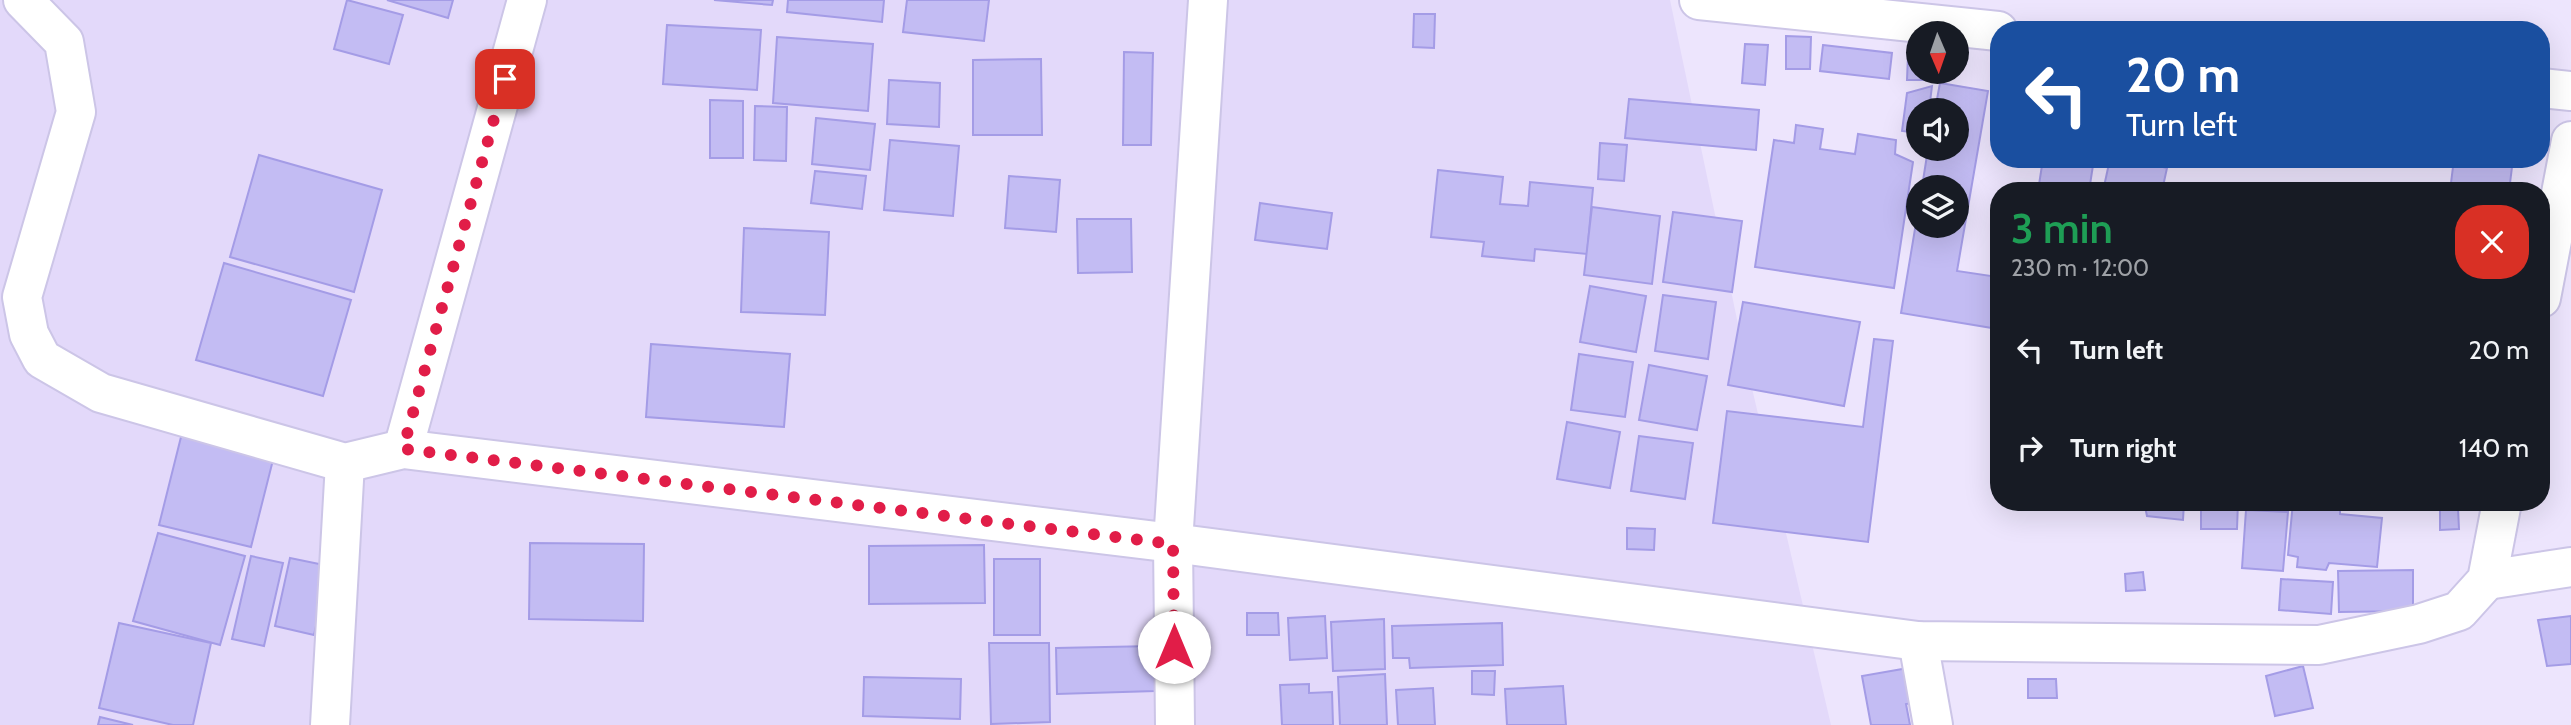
<!DOCTYPE html>
<html lang="en">
<head>
<meta charset="utf-8">
<style>
  :root { --surface:#171b24; --page:#20242c; --text:#f1f3f6; --muted:#9ea1a6 }
  body { margin:0; font-family:Cabin,sans-serif; background:var(--page); color:var(--text); height:100vh; display:flex; flex-direction:column; font-size:26px; white-space:nowrap }
  * { box-sizing:border-box; margin:0 }
  p { font-size:23px; color:var(--muted) }
  .icon { flex:none; width:38px; height:38px; fill:none; stroke:currentColor; stroke-width:2; stroke-linecap:round; stroke-linejoin:round }
  .map { position:relative; flex:1; overflow:hidden }
  .sheet { position:absolute; left:1990px; top:182px; width:560px; height:329px; display:flex; flex-direction:column; background:var(--surface); border-radius:28px; box-shadow:0 7px 28px #0002 }
  .sheet>* { flex:none }
  .top-card { position:absolute; left:1990px; top:21px; width:560px; height:147px; border-radius:28px; box-shadow:0 7px 28px #0002; background:#1a4fa0; color:#fff; overflow:hidden }
  .needle { width:46px; rotate:178deg }
  .buttons { position:absolute; left:1906px; top:21px; display:grid; gap:14px }
  .buttons a { display:grid; place-items:center; width:63px; height:63px; border-radius:50%; background:var(--surface); box-shadow:0 7px 28px #0002; font-size:35px }
  .pin { position:absolute; display:grid; place-items:center; width:60px; height:60px; color:#fff; margin:-30px; border-radius:14px; box-shadow:0 4px 10px #0006 }
  .me { position:absolute; width:77px; margin:-38px; rotate:0deg; stroke-linejoin:round; filter:drop-shadow(0 0 5px #0008) }
  .turn { display:flex; align-items:center; gap:24px; height:147px; padding:0 21px; font-size:32px }
  .turn .icon { width:91px; height:91px; stroke-width:2.5 }
  .turn b { display:block; font-size:49px; line-height:60px }
  .round { display:grid; place-items:center; flex:none; width:74px; height:74px; border-radius:28px; background:var(--page) }
  .head { display:flex; align-items:center; justify-content:space-between; height:119px; padding:0 21px }
  h1 { font-size:42px; font-weight:600; line-height:52px; color:#1e9e55 }
  ul { padding:0; list-style:none }
  li { display:flex; align-items:center; gap:21px; height:98px; padding:0 21px }
  li div { flex:1 }
  li b { display:block; font-size:26px }
  li em { font-style:normal }
  .map>svg:first-child { display:block }
  .residential { fill:#e3d9fa }
  .building { fill:#c3bcf3; stroke:#a49ce6; stroke-width:2 }
  .lines { fill:none; stroke-linecap:round; stroke-linejoin:round }
  .minor-casing { stroke:#ccc5e7; stroke-width:42 }
  .minor { stroke:#fff; stroke-width:38 }
  .route { stroke:#e11d48; stroke-width:12; stroke-dasharray:0 21.6 }
</style>
</head>
<body>
<div class="map">
<svg width="2571" height="725" viewBox="0 0 2571 725">
  <rect width="100%" height="100%" fill="#ede5fd"/>
  <path class="residential" d="M0 0H1670L1747 367 1831 725H0Z"/>
  <g class="building">
    <path d="M347 0 403 15 389 64 334 49Z"/>
    <path d="M387 0H453L448 18Z"/>
    <path d="M714 0H773L772 5Z"/>
    <path d="M788 0H884L882 22 787 12Z"/>
    <path d="M907 0H989L984 41 903 32Z"/>
    <path d="M1414 14H1435L1434 48 1413 47Z"/>
    <path d="M667 25 761 30 757 90 663 84Z"/>
    <path d="M1786 36 1811 37 1810 69H1786Z"/>
    <path d="M777 37 873 44 868 111 773 103Z"/>
    <path d="M1745 44 1768 45 1765 85 1742 83Z"/>
    <path d="M1823 45 1892 53 1889 79 1820 71Z"/>
    <path d="M1124 52 1153 53 1151 145H1123Z"/>
    <path d="M1908 55H1918V72H1938V80H1907Z"/>
    <path d="M1041 59 1042 135H973V60Z"/>
    <path d="M889 80 940 83 939 127 887 124Z"/>
    <path d="M1940 83 1988 91 1957 271 1998 277V329L1901 313 1918 211V226H1956V187H1922L1928 149H1956V110H1935Z"/>
    <path d="M1932 86 1929 110H1918V133L1902 131 1907 93Z"/>
    <path d="M1629 99 1759 110 1756 150 1625 138Z"/>
    <path d="M710 100 743 101V158H710Z"/>
    <path d="M755 106 787 107 786 161 754 160Z"/>
    <path d="M816 118 875 124 870 170 812 164Z"/>
    <path d="M1796 125 1823 129 1820 149 1855 154 1858 134 1896 140 1895 154 1913 162 1894 288 1755 267 1774 140 1794 143Z"/>
    <path d="M890 140 959 146 953 216 884 210Z"/>
    <path d="M1600 143 1627 145 1624 181 1598 179Z"/>
    <path d="M259 155 382 190 354 292 230 257Z"/>
    <path d="M2043 159H2094L2089 191H2038Z"/>
    <path d="M2110 159H2128L2167 168 2162 191H2103Z"/>
    <path d="M2454 159H2513L2509 191H2450Z"/>
    <path d="M1438 170 1503 177 1500 204 1528 206 1530 182 1593 188 1587 254 1535 249 1534 261 1482 256 1484 242 1431 237Z"/>
    <path d="M815 171 866 176 862 209 811 203Z"/>
    <path d="M1009 176 1060 180 1056 232 1005 228Z"/>
    <path d="M1260 203 1332 213 1327 249 1255 240Z"/>
    <path d="M1592 207 1660 216 1652 284 1584 275Z"/>
    <path d="M1673 212 1742 221 1732 292 1663 282Z"/>
    <path d="M1077 219H1131L1132 272 1078 273Z"/>
    <path d="M744 228 829 232 825 315 741 312Z"/>
    <path d="M224 263 351 300 323 396 196 360Z"/>
    <path d="M1590 286 1646 296 1636 352 1580 342Z"/>
    <path d="M1663 295 1716 302 1708 359 1655 351Z"/>
    <path d="M1743 302 1860 322 1844 406 1728 385Z"/>
    <path d="M1874 339 1893 341 1868 542 1713 523 1727 411 1863 427Z"/>
    <path d="M651 344 790 354 784 427 646 417Z"/>
    <path d="M1579 354 1633 362 1625 417 1571 410Z"/>
    <path d="M1649 365 1707 376 1697 430 1639 420Z"/>
    <path d="M1567 422 1620 432 1610 488 1557 479Z"/>
    <path d="M182 433 274 456 251 547 159 525Z"/>
    <path d="M1639 436 1693 443 1685 499 1631 491Z"/>
    <path d="M2144 502H2184L2183 520 2147 516Z"/>
    <path d="M2201 502H2238L2237 529H2201Z"/>
    <path d="M2293 502 2340 503V514L2382 518 2377 567 2329 563 2326 570 2297 567 2298 557 2288 555Z"/>
    <path d="M2440 508H2458L2459 529 2440 530Z"/>
    <path d="M2246 510 2288 512 2283 571 2242 568Z"/>
    <path d="M1627 528 1655 529 1654 550 1627 549Z"/>
    <path d="M158 533 245 556 220 645 133 621Z"/>
    <path d="M530 543 644 544 643 621 529 619Z"/>
    <path d="M984 545 985 603 869 604V546Z"/>
    <path d="M251 556 283 563 264 646 232 639Z"/>
    <path d="M290 558 329 566 314 635 275 626Z"/>
    <rect x="994" y="559" width="46" height="76"/>
    <path d="M2413 570V611L2339 612 2338 571Z"/>
    <path d="M2143 572 2145 590 2126 591 2125 574Z"/>
    <path d="M2281 579 2333 582 2331 614 2279 610Z"/>
    <path d="M1247 613H1278L1279 635H1247Z"/>
    <path d="M1325 616 1327 658 1290 660 1288 618Z"/>
    <path d="M2571 616V664L2547 666 2538 620Z"/>
    <path d="M1384 619 1385 669 1333 671 1331 622Z"/>
    <path d="M119 623 211 643 193 725H173L99 708Z"/>
    <path d="M1502 623 1503 665 1410 668 1409 658H1393L1392 626Z"/>
    <path d="M989 643H1049L1050 722 991 724Z"/>
    <path d="M1154 646 1155 691 1057 694 1056 648Z"/>
    <path d="M2303 666 2313 708 2275 716 2266 676Z"/>
    <path d="M1914 667 1920 702 1906 704 1910 725H1871L1862 676Z"/>
    <path d="M1472 671H1495L1494 695 1472 694Z"/>
    <path d="M1385 674 1387 725H1340L1338 677Z"/>
    <path d="M864 677 961 679 960 719 863 716Z"/>
    <path d="M2028 679H2056L2057 698H2028Z"/>
    <path d="M1309 684V693L1332 692 1333 725H1282L1280 685Z"/>
    <path d="M1563 686 1566 725H1507L1505 689Z"/>
    <path d="M1433 688 1435 725H1398L1396 690Z"/>
    <path d="M100 717 133 725H98Z"/>
  </g>
  <g class="lines">
    <defs>
      <g id="minor">
        <path d="M23 0 64 42 76 112 22 297 29 334 42 359 101 393 345 463 403 449 1173 543 1918 641 2319 645 2419 624 2459 611 2487 580 2502 502"/>
        <path d="M1699 0 1998 31"/>
        <path d="M2541 88 2571 91"/>
        <path d="M2541 298 2571 141"/>
        <path d="M403 449 527 0"/>
        <path d="M2487 580 2571 567"/>
        <path d="M1918 641 1933 725"/>
        <path d="M330 725 345 463"/>
        <path d="M1175 725 1173 543 1208 0"/>
      </g>
    </defs>
    <use href="#minor" class="minor-casing"/>
    <use href="#minor" class="minor"/>
  </g>
  <g class="lines">
    <path class="route" d="M505 79 403 449 1173 544 1174 647"/>
  </g>
</svg>
<div class="buttons">
<a><svg class="needle" viewBox="-14 -14 28 28"><path d="M0-13l5 13h-10z" fill="#e53935"/><path d="M0 13l5-13h-10z" fill="#9ea1a6"/></svg></a>
<a><svg class="icon" aria-label="sound" viewBox="0 0 24 24"><path d="M4 9h4l5-4v14l-5-4H4zM17 9q2 3 0 6"/></svg></a>
<a><svg class="icon" aria-label="layers" viewBox="0 0 24 24"><path d="M12 4l9 5-9 5-9-5zM3 14l9 5 9-5"/></svg></a>
</div>
<div class="pin" style="left:505px;top:79px;background:#d93025"><svg class="icon" aria-label="arrive" viewBox="0 0 24 24"><path d="M6 21V4h12l-3 4 3 4H6"/></svg></div>
<svg class="me" style="left:1174px;top:647px" viewBox="-20 -20 40 40"><circle r="19" fill="#fff"/><path d="M0-13L10 11 0 6-10 11z" fill="#e11d48"/></svg>
<div class="top-card">
<div class="turn"><svg class="icon" aria-label="left" viewBox="0 0 24 24"><path d="M17 20v-9H6M10 6l-5 5 5 5"/></svg><div><b>20 m</b>Turn left</div></div>
</div>
<section class="sheet">
<div class="head"><div><h1>3 min</h1><p>230 m · 12:00</p></div><a class="round" style="background:#d93025;color:#fff"><svg class="icon" aria-label="close" viewBox="0 0 24 24"><path d="M6 6l12 12M18 6L6 18"/></svg></a></div>
<ul>
<li><svg class="icon" aria-label="left" viewBox="0 0 24 24"><path d="M17 20v-9H6M10 6l-5 5 5 5"/></svg><div><b>Turn left</b></div><em>20 m</em></li>
<li><svg class="icon" aria-label="right" viewBox="0 0 24 24"><path d="M7 20v-9h11M14 6l5 5-5 5"/></svg><div><b>Turn right</b></div><em>140 m</em></li>
</ul>
</section>
</div>
</body>
</html>
